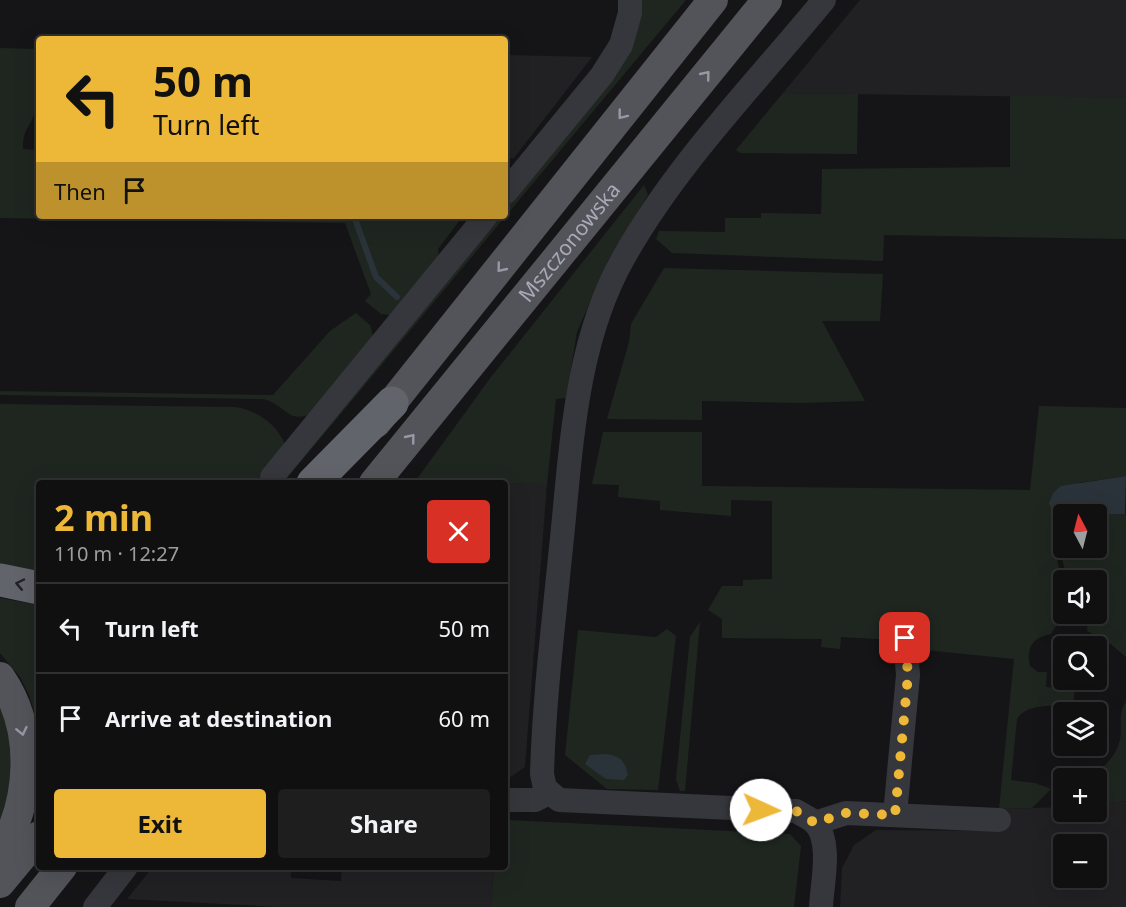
<!DOCTYPE html>
<html lang="en">
<head>
<meta charset="utf-8">
<style>
  :root { --surface:#101011; --page:#1e1e1f; --text:#f1f3f6; --muted:#9c9d9f; --line:#303031; --accent:#edb737 }
  body { margin:0; font-family:"Noto Sans",sans-serif; background:var(--page); color:var(--text); height:100vh; display:flex; flex-direction:column; font-size:22px; white-space:nowrap }
  * { box-sizing:border-box; margin:0 }
  p { font-size:20px; color:var(--muted) }
  .icon { flex:none; width:33px; height:33px; fill:none; stroke:currentColor; stroke-width:2; stroke-linecap:round; stroke-linejoin:round }
  .map { position:relative; flex:1; overflow:hidden }
  .side { position:absolute; left:36px; top:480px; width:472px; height:390px; display:flex; flex-direction:column; background:var(--surface); border-radius:6px; box-shadow:0 6px 24px #0002,0 0 0 2px var(--line) }
  .side>* { flex:none }
  .hud { position:absolute; left:36px; top:36px; width:472px; height:183px; border-radius:6px; box-shadow:0 6px 24px #0002,0 0 0 2px var(--line); background:#edb737; color:#111; overflow:hidden }
  .needle { width:39px; rotate:353deg }
  .fabs { position:absolute; left:1053px; top:504px; display:grid; gap:12px }
  .fabs a { display:grid; place-items:center; width:54px; height:54px; border-radius:6px; background:var(--surface); box-shadow:0 6px 24px #0002,0 0 0 2px var(--line); font-size:30px }
  .pin { position:absolute; display:grid; place-items:center; width:51px; height:51px; color:#fff; margin:-26px; border-radius:12px; box-shadow:0 3px 9px #0006 }
  .me { position:absolute; width:66px; margin:-33px; rotate:92deg; stroke-linejoin:round; filter:drop-shadow(0 0 4px #0008) }
  .turn { display:flex; align-items:center; gap:21px; height:126px; padding:0 18px; font-size:27px }
  .turn .icon { width:78px; height:78px; stroke-width:2.5 }
  .turn b { display:block; font-size:42px; line-height:51px }
  .then { display:flex; align-items:center; height:57px; padding:0 18px; background:#0003; gap:12px; font-size:22px }
  .round { display:grid; place-items:center; flex:none; width:63px; height:63px; border-radius:6px; background:var(--page) }
  .summary { display:flex; align-items:center; justify-content:space-between; height:102px; padding:0 18px }
  h1 { font-size:36px; font-weight:700; line-height:45px; color:var(--accent) }
  .cta { display:flex; gap:12px; margin-top:auto; padding:12px 18px }
  .cta a { flex:1; height:69px; border-radius:6px; background:var(--accent); color:#111; font-size:24px; font-weight:700; line-height:69px; text-align:center }
  .cta a+a { background:var(--page); color:var(--text) }
  ul { padding:0; list-style:none }
  li { display:flex; align-items:center; gap:18px; height:90px; padding:0 18px; border-top:2px solid var(--line) }
  li div { flex:1 }
  li b { display:block; font-size:22px }
  li em { font-style:normal }
  .map>svg:first-child { display:block }
  .built { fill:#212124; fill-rule:evenodd }
  .green { fill:#1f2620 }
  .water { fill:#2b333a }
  .lines { fill:none; stroke-linecap:round; stroke-linejoin:round }
  .stream { stroke:#2b333a; stroke-width:6 }
  .minor { stroke:#36373c; stroke-width:24 }
  .major { stroke:#52545a; stroke-width:30 }
  .highway { stroke:#62646c; stroke-width:33 }
  .oneway { stroke:#969aa4 }
  .oneway2 { stroke:#202124 }
  .route { stroke:#edb737; stroke-width:10; stroke-dasharray:0 18 }
  .labels { text-anchor:middle; stroke-width:6; stroke-linejoin:round; paint-order:stroke }
  .street-label { font-size:21px; fill:#a7abb6; stroke:#101012 }
</style>
</head>
<body>
<div class="map">
<svg width="1126" height="907" viewBox="0 0 1126 907">
  <rect width="100%" height="100%" fill="#151517"/>
  <g class="built">
    <path d="M860 0H1126V98L783 93Z"/>
    <path d="M506 55 592 57 514 158H506Z"/>
    <path d="M506 484H547L525 767 506 780Z"/>
    <path d="M1126 801V907H840L842 868 854 845 876 830 997 831 999 809 1063 807 1064 812H1096L1097 804ZM1064 844H1096V878H1064Z"/>
    <path d="M153 867H281V870L291 871V878L341 881 342 867H494L491 907H278L127 899Z"/>
  </g>
  <g class="green">
    <path d="M641 0H686L283 483 496 216H506V205L610 78Z"/>
    <path d="M0 48 39 49C39 70 38 89 35 110 32 127 22 128 23 149L39 150V216H463L438 249 439 259 390 315 381 314 365 301 371 294 345 223 0 218Z"/>
    <path d="M783 93 858 94 857 154 740 153 736 150Z"/>
    <path d="M1010 95 1126 98V239L884 235 883 261 672 253 656 239 659 231 725 232V218H761V213L821 214 822 169 1010 167Z"/>
    <path d="M644 185 648 195 609 259 577 332 566 398 556 399 547 484 414 483 491 377Z"/>
    <path d="M664 268 883 274 880 321H822L865 401 802 403 702 401V420L607 419 629 342 631 324Z"/>
    <path d="M356 313 370 325 373 336 314 412C287 427 285 402 262 399L0 395V391L273 395 330 331Z"/>
    <path d="M0 404 235 407C256 410 276 423 285 444L259 478 263 483H39V577L0 569Z"/>
    <path d="M1039 406 1126 408V476L1078 483 1053 513 1061 515C1059 525 1055 538 1056 548 1059 585 1075 598 1051 634 1032 638 1026 647 1030 666L1038 672H1047L1046 687 1075 690 1073 703C1054 708 1027 702 1017 719L1011 780 1035 783 1051 789 1032 808 999 809 1014 659 925 650 915 627 896 624 894 640 841 637 840 649 821 647 822 639 722 638V619L708 610 722 586H743V580L772 579V501L731 500V516L660 510V501L618 497 619 485 592 484 603 432H702V486L1030 490Z"/>
    <path d="M1126 514V657L1106 640 1087 631 1088 620 1084 614H1096V580H1068L1062 559 1063 534 1064 548H1096L1097 515Z"/>
    <path d="M0 598 39 605V727L29 695 20 677 0 653Z"/>
    <path d="M700 622 685 791H680L676 779 690 637Z"/>
    <path d="M667 629 676 636 658 790 607 789 565 755 578 630 656 637Z"/>
    <path d="M1126 702V801L1097 804 1096 778H1094C1102 767 1115 758 1119 743 1124 728 1116 716 1126 702Z"/>
    <path d="M0 704C18 751 14 776 0 823Z"/>
    <path d="M506 820 790 834 801 846 794 907H491L494 867H506Z"/>
  </g>
  <g class="water">
    <path d="M1126 476 1125 514 1063 516 1053 513 1049 503 1053 493 1061 486Z"/>
    <path d="M606 754C620 756 625 761 628 775L624 780 606 779 585 764 590 755Z"/>
  </g>
  <g class="lines">
    <path class="stream" d="M354 216 376 277 397 297"/>
    <g class="minor">
      <path d="M506 192 602 75 621 45 630 13V0"/>
      <path d="M272 477 486 216"/>
      <path d="M506 800H535L549 793"/>
      <path d="M895 815 908 675 905 638"/>
      <path d="M815 823 846 813 999 820"/>
      <path d="M95 907 126 867"/>
      <path d="M821 907C822 883 832 844 816 824 811 818 802 815 796 811L559 800 545 788 542 774C544 701 553 629 560 557 571 458 573 346 624 257 677 163 756 83 824 0"/>
    </g>
    <g class="major">
      <path d="M376 423 713 0"/>
      <path id="s1" d="M374 483 767 0"/>
      <path d="M0 677C36 729 32 801 0 854"/>
      <path d="M0 883 39 836"/>
      <path d="M30 907 62 867"/>
    </g>
    <g class="highway">
      <path d="M313 483 392 403"/>
      <path d="M0 580 39 588"/>
    </g>
  </g>
  <defs><path id="oneway-chevron" d="M-2-3.5L2.5 0L-2 3.5" fill="none" stroke-width="1.6" stroke-linecap="round" stroke-linejoin="round" transform="scale(1.5)"/></defs>
  <g class="oneway">
    <use href="#oneway-chevron" transform="translate(706 75) rotate(-51)"/>
    <use href="#oneway-chevron" transform="translate(622 115) rotate(128)"/>
    <use href="#oneway-chevron" transform="translate(501 268) rotate(129)"/>
    <use href="#oneway-chevron" transform="translate(411 438) rotate(-51)"/>
    <use href="#oneway-chevron" transform="translate(22 731) rotate(78)"/>
  </g>
  <use class="oneway2" href="#oneway-chevron" transform="translate(20 584) rotate(-168)"/>
  <g class="lines">
    <path class="route" d="M761 810 796 811 815 823 846 813 895 815 908 675 905 638"/>
  </g>
  <g class="labels">
    <g class="street-label">
      <text dy="7" stroke="none"><textPath href="#s1" startOffset="310">Mszczonowska</textPath></text>
    </g>
  </g>
</svg>
<div class="fabs">
<a><svg class="needle" viewBox="-14 -14 28 28"><path d="M0-13l5 13h-10z" fill="#e53935"/><path d="M0 13l5-13h-10z" fill="#9c9d9f"/></svg></a>
<a><svg class="icon" aria-label="sound" viewBox="0 0 24 24"><path d="M4 9h4l5-4v14l-5-4H4zM17 9q2 3 0 6"/></svg></a>
<a><svg class="icon" aria-label="search" viewBox="0 0 24 24"><circle cx="10" cy="10" r="6"/><path d="M15 15l6 6"/></svg></a>
<a><svg class="icon" aria-label="layers" viewBox="0 0 24 24"><path d="M12 4l9 5-9 5-9-5zM3 14l9 5 9-5"/></svg></a>
<a>+</a>
<a>−</a>
</div>
<div class="pin" style="left:905px;top:638px;background:#d93025"><svg class="icon" aria-label="arrive" viewBox="0 0 24 24"><path d="M6 21V4h12l-3 4 3 4H6"/></svg></div>
<svg class="me" style="left:761px;top:810px" viewBox="-20 -20 40 40"><circle r="19" fill="#fff"/><path d="M0-13L10 11 0 6-10 11z" fill="#edb737"/></svg>
<div class="hud">
<div class="turn"><svg class="icon" aria-label="left" viewBox="0 0 24 24"><path d="M17 20v-9H6M10 6l-5 5 5 5"/></svg><div><b>50 m</b>Turn left</div></div>
<div class="then">Then<svg class="icon" aria-label="arrive" viewBox="0 0 24 24"><path d="M6 21V4h12l-3 4 3 4H6"/></svg></div>
</div>
<section class="side">
<div class="summary"><div><h1>2 min</h1><p>110 m · 12:27</p></div><a class="round" style="background:#d93025;color:#fff"><svg class="icon" aria-label="close" viewBox="0 0 24 24"><path d="M6 6l12 12M18 6L6 18"/></svg></a></div>
<ul>
<li><svg class="icon" aria-label="left" viewBox="0 0 24 24"><path d="M17 20v-9H6M10 6l-5 5 5 5"/></svg><div><b>Turn left</b></div><em>50 m</em></li>
<li><svg class="icon" aria-label="arrive" viewBox="0 0 24 24"><path d="M6 21V4h12l-3 4 3 4H6"/></svg><div><b>Arrive at destination</b></div><em>60 m</em></li>
</ul>
<div class="cta"><a>Exit</a><a>Share</a></div>
</section>
</div>
</body>
</html>
